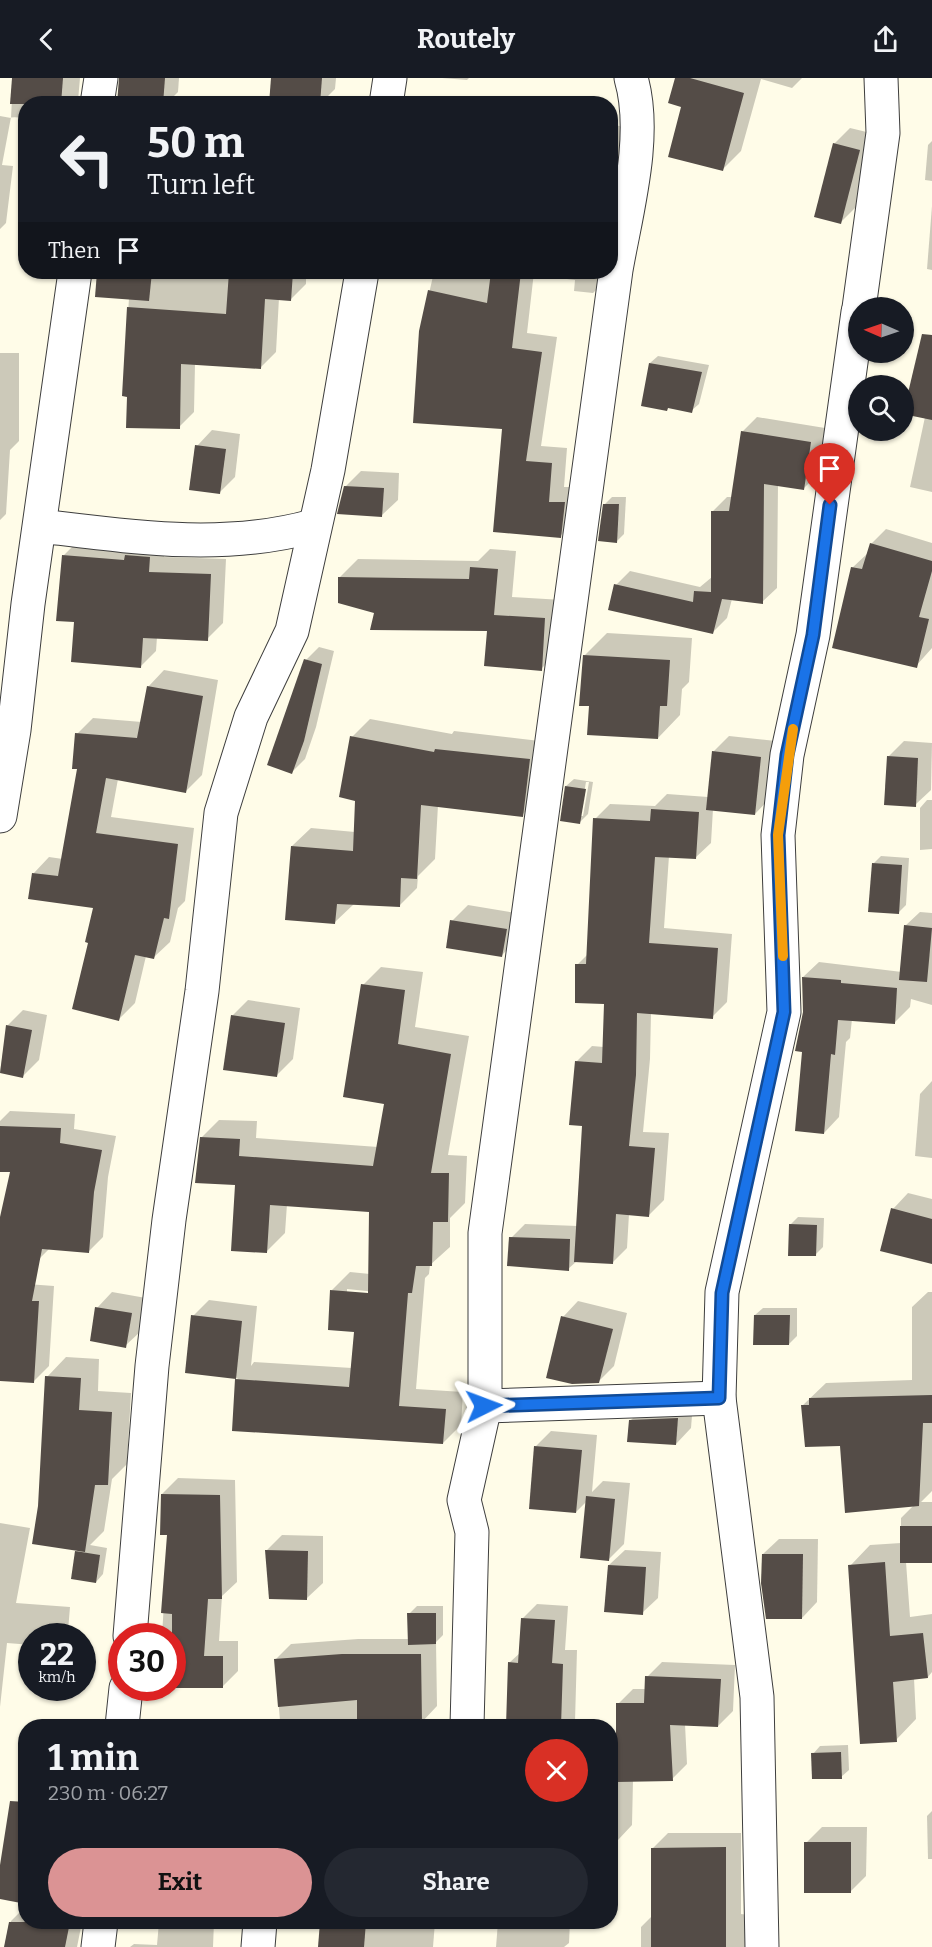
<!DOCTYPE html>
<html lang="en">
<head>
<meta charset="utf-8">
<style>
  :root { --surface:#171b24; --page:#242831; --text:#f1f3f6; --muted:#9ea1a6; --accent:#db9394 }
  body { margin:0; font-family:Bitter,serif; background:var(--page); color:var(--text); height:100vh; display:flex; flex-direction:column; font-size:22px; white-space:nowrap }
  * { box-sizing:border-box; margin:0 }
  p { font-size:20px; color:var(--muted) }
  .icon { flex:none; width:33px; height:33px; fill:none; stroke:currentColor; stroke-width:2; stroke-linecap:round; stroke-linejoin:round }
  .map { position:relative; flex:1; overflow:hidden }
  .sheet { position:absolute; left:18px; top:1641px; width:600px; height:210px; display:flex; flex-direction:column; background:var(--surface); border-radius:24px; box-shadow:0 2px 4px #0004 }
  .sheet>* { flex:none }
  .banner { position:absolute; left:18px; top:18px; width:600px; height:183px; border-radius:24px; box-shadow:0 2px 4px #0004; background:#171b24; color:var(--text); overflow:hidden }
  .needle { width:39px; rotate:272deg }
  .fabs { position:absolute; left:848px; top:219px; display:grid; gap:12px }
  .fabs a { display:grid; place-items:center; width:66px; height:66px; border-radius:50%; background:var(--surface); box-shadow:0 2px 4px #0004; font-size:30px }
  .speed { position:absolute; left:18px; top:1545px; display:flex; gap:12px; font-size:30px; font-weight:700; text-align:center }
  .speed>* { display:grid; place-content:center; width:78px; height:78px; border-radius:50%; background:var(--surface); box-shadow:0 2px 4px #0004; line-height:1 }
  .speed small { font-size:15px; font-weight:400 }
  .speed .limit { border:9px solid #d22; background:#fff; color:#111 }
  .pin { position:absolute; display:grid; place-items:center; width:51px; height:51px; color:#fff; margin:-62px -26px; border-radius:50% 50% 50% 0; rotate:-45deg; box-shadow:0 0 6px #0007 }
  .pin .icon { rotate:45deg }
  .me { position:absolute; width:66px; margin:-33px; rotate:87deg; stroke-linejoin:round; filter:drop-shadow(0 0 4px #0008) }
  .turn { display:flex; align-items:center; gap:21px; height:126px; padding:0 30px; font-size:27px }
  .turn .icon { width:78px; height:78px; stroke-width:2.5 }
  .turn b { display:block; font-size:42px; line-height:51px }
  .then { display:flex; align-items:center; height:57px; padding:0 30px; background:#0003; gap:12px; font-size:22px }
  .round { display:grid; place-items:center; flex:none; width:63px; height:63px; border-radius:32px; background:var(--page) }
  .overview { display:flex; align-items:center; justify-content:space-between; height:102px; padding:0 30px }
  h1 { font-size:36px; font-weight:700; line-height:45px }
  .primary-button { display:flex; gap:12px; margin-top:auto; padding:12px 30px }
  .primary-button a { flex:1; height:69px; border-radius:36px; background:var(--accent); color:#111; font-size:24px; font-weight:700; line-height:69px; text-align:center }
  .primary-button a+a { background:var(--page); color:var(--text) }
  header { display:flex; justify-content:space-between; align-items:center; height:78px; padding:0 30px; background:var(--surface); font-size:27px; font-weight:700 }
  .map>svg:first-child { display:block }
  .shadow { fill:#0003; fill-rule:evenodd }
  .building { fill:#544c47 }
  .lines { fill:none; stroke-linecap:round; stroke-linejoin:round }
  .minor-casing { stroke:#3e3e3e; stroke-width:35 }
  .minor { stroke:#fff; stroke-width:33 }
  .route-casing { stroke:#114b97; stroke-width:15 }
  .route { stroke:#1a73e8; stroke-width:10 }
  .slow { stroke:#f59e0b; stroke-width:10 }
</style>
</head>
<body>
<header><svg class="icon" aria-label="back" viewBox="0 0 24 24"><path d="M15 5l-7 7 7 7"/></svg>Routely<svg class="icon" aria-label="share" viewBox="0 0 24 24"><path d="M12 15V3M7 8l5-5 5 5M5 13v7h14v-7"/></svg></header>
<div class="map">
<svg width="932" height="1869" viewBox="0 0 932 1869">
  <rect width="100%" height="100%" fill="#fffce8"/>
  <g class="shadow">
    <path d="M13 0H80L78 23 76 26H26V40L11 39 2 87 13 88 6 145 0 151V38L11 40Z"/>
    <path d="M120 0H179L178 14 166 26H119Z"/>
    <path d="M273 0H336L335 11 320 26H300Z"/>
    <path d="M442 0H469L467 2Z"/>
    <path d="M676 0H802L792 10 761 1 741 73 722 92 683 28Z"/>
    <path d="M610 47 631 49 610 179Z"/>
    <path d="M850 50 875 56 857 128 841 144 834 66Z"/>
    <path d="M932 63V103L925 102 928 67Z"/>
    <path d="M932 128V192L927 191Z"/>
    <path d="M99 194H306V206L291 221 279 220 276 274 261 289 195 286 194 334 179 349 128 317H123L129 220 97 218Z"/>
    <path d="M434 194H534L527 255 557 259 541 368 567 370 564 409H580L576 443 560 458 503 350 420 254Z"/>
    <path d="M542 194H608L607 201 593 215 574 213 575 202 542 198Z"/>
    <path d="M0 275H19V363L10 372 6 436 0 442Z"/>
    <path d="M658 278 709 287 699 326 691 333 650 285Z"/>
    <path d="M932 288V414L910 409 925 339Z"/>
    <path d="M757 339 825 350 818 396 803 411 778 407 777 510 762 524 732 521 727 540 713 554 616 507 630 493 700 509 712 499 713 433 727 419H733L742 354Z"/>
    <path d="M212 352 240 356 235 399 220 414 197 368Z"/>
    <path d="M361 393 399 395 398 422 382 437 345 409Z"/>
    <path d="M612 419H626L624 456 617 463 605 426Z"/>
    <path d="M886 451 932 465V570L916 588 852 490 868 475 871 466Z"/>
    <path d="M79 462 165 463 164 479 226 481 223 545 207 561 157 559 156 573 140 589 76 543 64 477Z"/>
    <path d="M490 471 516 473 512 519 563 522 560 572 541 591 489 551 375 534 339 500 358 481 478 483Z"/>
    <path d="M607 555 692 560 689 604 682 611 680 637 658 660 590 627 584 578Z"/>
    <path d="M319 569 334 573 316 649 305 681 291 695 306 582Z"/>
    <path d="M164 592 218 602 202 697 185 714 118 701 111 739 194 750 185 823 178 830 170 864 153 880 146 878 135 925 119 941 90 864 95 829 33 796 49 779 63 781 79 690 77 656 93 640 142 644 148 609Z"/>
    <path d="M370 641 452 656 454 653 548 664 540 719 522 737 438 727 435 781 418 798 417 810 399 828 354 826 335 844 292 768 311 750 355 754 357 721 352 659Z"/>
    <path d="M729 658 776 663 770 720 755 736 713 731 711 765 695 780 669 778 664 850 732 856 727 924 712 939 651 935 650 981 643 1054 669 1055 664 1122 649 1137 629 1136 627 1170 612 1185 577 1183 568 1191 511 1160 525 1146 578 1148 583 1047 577 983 592 968 604 969 605 924 577 887 588 876 595 741 610 726 655 728 667 716 708 719 713 674Z"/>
    <path d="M904 663 932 665 931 712 915 727 888 679Z"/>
    <path d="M574 701 593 704 588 736 580 744 566 708ZM586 704H589L583 738H580Z"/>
    <path d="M927 722H932V771L920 772V730Z"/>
    <path d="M881 778 909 780 906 827 898 835 873 786Z"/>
    <path d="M468 827 522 836 518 861 502 877 452 843Z"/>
    <path d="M920 834 932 835V927L911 921 910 929 894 945 852 941 850 960 846 964 839 1039 824 1055 803 972V899L819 884 902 894 905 848Z"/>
    <path d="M381 889 423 894 415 949 469 958 448 1077 467 1078 465 1125 450 1140V1169L430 1187 429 1196 425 1200 416 1311 463 1314 461 1347 443 1365 236 1302 238 1300 187 1294 193 1238 209 1222 257 1228 251 1288 254 1284 352 1290 355 1252 332 1212 350 1194 370 1196V1133L287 1126 285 1155 267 1173 237 1106 201 1060 219 1042 257 1043 256 1060 378 1069 385 1025 363 907ZM347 1211 376 1214 375 1217 347 1214Z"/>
    <path d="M248 922 300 930 293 981 277 997 232 938Z"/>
    <path d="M23 932 47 937 39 982 23 998 0 994 7 948Z"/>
    <path d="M932 1003V1080L915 1078 920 1016Z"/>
    <path d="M10 1033 75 1036 74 1051 116 1058 108 1099 103 1159 88 1174 50 1170 40 1180 0 1172V1146L11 1093H0V1043Z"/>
    <path d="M908 1115 932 1121V1169L893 1131Z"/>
    <path d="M798 1139 824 1140 823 1169 815 1177 790 1147Z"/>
    <path d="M0 1204 54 1208 49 1288 33 1304 0 1301Z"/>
    <path d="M112 1214 146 1220 141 1253 125 1268 97 1230Z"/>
    <path d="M928 1214H932V1413L921 1424H932V1484H906L910 1539 932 1536V1594L928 1599 914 1600 916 1641 896 1662 850 1488 870 1467 901 1465V1440L914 1427 842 1367 802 1328 826 1305 912 1302V1229Z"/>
    <path d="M578 1223 627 1235 614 1288 598 1304 563 1239Z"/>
    <path d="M763 1230H797V1258L789 1266 755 1237Z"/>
    <path d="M66 1279 99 1281 98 1313 131 1315 127 1386 112 1401 104 1453 90 1467 107 1470 103 1496 96 1504 76 1474 78 1472 39 1428 47 1299Z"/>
    <path d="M693 1325 691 1350 676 1366 631 1342 646 1327Z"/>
    <path d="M551 1353 597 1357 592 1414 603 1403 630 1405 624 1466 608 1482 587 1423 576 1434 536 1368Z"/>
    <path d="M178 1400 235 1402 237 1504 222 1518 219 1563H238V1593L223 1608 172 1558H162L168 1456 162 1416Z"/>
    <path d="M0 1445 30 1450 16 1525 70 1529 68 1553 63 1558H32V1567L7 1565 0 1629Z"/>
    <path d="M282 1457 323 1458V1505L307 1520 266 1473Z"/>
    <path d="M779 1461H818L817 1524 802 1540 763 1476Z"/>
    <path d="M625 1472 661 1474 658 1520 642 1535 609 1487Z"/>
    <path d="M537 1526 568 1528 565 1572H577L575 1644 570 1648H508L509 1585 521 1574 523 1540Z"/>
    <path d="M417 1528H443V1557L436 1564 437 1628 422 1644 350 1645V1648H275L280 1643 275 1582 291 1566 358 1561H409V1536Z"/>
    <path d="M662 1584 735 1587 733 1633 718 1648 685 1646 687 1686 672 1701 633 1702 632 1747 618 1762 610 1761V1696H618V1626L633 1611H646L647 1599Z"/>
    <path d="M848 1667 849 1692 841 1699 813 1676 820 1668Z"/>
    <path d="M932 1733V1781H928L927 1738Z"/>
    <path d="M822 1749H867L866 1798 851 1813 806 1765Z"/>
    <path d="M668 1755H741V1836L757 1838 755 1869H641V1849L652 1838 653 1770Z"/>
    <path d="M26 1828V1844H82L77 1869H6L11 1843Z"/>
    <path d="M159 1844H214L213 1869H130L134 1866 157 1867Z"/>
    <path d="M324 1844H435L433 1869H320L321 1846Z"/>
    <path d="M498 1844H570L569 1865 564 1869H496Z"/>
  </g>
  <g class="building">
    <path d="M12 0H63L61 26H10Z"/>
    <path d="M119 0H165L163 26H117Z"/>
    <path d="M271 0H322L320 26H269Z"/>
    <path d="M675 0H690L744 15 723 93 668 79 681 29 668 25Z"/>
    <path d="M833 65 860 72 841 146 814 139Z"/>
    <path d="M97 194H152L149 223 95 219Z"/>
    <path d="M229 194H293L291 223 265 221 261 291 181 286 180 351 126 350 127 319 122 318 127 229 226 236Z"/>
    <path d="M491 194H521L512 270 542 274 526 383 552 385 549 424H565L561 460 493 454 502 351 413 345 419 253 428 212 487 225Z"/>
    <path d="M922 256 932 257V342L903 336Z"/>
    <path d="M649 285 702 294 692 335 668 330 667 333 641 328Z"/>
    <path d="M741 353 811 364 804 412 764 406 763 526 722 521 713 556 608 532 614 506 693 524 694 513 711 514V433H729Z"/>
    <path d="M195 367 226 371 220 416 189 412Z"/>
    <path d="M344 408 384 410 382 439 337 436Z"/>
    <path d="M603 426H619L617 465 598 463Z"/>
    <path d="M870 465 932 483V493L919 539 929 541 917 590 832 570 851 489 862 491Z"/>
    <path d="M62 477 124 482 125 477 150 479 149 494 211 496 208 563 143 560 141 590 71 584 74 544 56 543Z"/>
    <path d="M470 489 498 491 494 537 545 540 542 593 484 588 487 553 370 552 374 535 338 525V499L469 501Z"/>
    <path d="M583 577 670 582 667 628H660L658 661 587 657 589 628H579Z"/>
    <path d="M304 581 322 586 304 663 292 696 267 687Z"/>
    <path d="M147 608 203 618 186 715 106 700 96 755 178 766 169 841 164 840 154 881 135 877 119 943 72 931 88 865 85 864 93 830 28 821 32 795 58 798 77 691H72L75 655 137 660Z"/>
    <path d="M350 658 434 674 435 671 530 681 523 739 421 727 417 801 401 800 400 829 337 826 335 846 285 842 291 768 353 773 355 723 339 719Z"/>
    <path d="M712 673 761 679 755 737 706 732Z"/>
    <path d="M887 678 918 680 916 729 884 727Z"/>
    <path d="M565 708 586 711 580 746 560 743Z"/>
    <path d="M651 731 699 734 696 781 655 779 649 865 718 870 713 941 637 935 636 997 629 1068 655 1070 649 1139 616 1136 613 1186 574 1184 582 1048 569 1047 575 983 602 985 604 926 575 925V886H586L593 740 650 743Z"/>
    <path d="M872 785 902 787 899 836 868 834Z"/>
    <path d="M450 842 507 851 502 879 446 870Z"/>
    <path d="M904 847 932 850 927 904 899 902Z"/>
    <path d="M802 899 841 902V905L897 910 895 946 838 942 835 977 831 976 824 1056 795 1053 802 974 795 973 803 934Z"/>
    <path d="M361 906 405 912 398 966 451 976 431 1095H449L448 1144H433L432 1188H416L412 1215H408L399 1328 446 1331 443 1366 232 1353 235 1301 349 1309 354 1254 328 1252 330 1212 368 1215 369 1134 270 1127 267 1175 231 1173 235 1107 195 1105 200 1059 240 1061 239 1078 373 1088 384 1026 343 1019Z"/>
    <path d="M231 937 285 945 277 999 223 992Z"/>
    <path d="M6 947 32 952 23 1000 0 995Z"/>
    <path d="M0 1048 61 1050 60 1065 102 1072 94 1114 89 1175 42 1171 32 1223H39L34 1305 0 1303V1139L10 1094H0Z"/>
    <path d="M891 1130 932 1141V1186L880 1173Z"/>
    <path d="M789 1146 817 1147 816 1178H788Z"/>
    <path d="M509 1159 570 1161 569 1193 507 1188Z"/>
    <path d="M95 1229 132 1235 126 1270 90 1263Z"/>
    <path d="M191 1237 242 1243 236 1301 185 1295Z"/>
    <path d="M754 1237H790L789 1267H753Z"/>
    <path d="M561 1238 613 1251 599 1305 572 1306 546 1300Z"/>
    <path d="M45 1298 81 1300 79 1332 112 1334 108 1407H95L85 1474 32 1466 38 1428Z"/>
    <path d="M932 1317V1345H923L919 1428 845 1435 840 1368 805 1369 801 1327H809V1320Z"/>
    <path d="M678 1340 676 1367 627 1364 629 1342Z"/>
    <path d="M534 1368 582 1372 576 1435 529 1431Z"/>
    <path d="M161 1416 220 1417 222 1521H208L204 1578H223V1610H172V1536L161 1535 167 1457H160Z"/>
    <path d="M586 1418 615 1421 609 1483 580 1480Z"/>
    <rect x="900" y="1448" width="32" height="37"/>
    <path d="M265 1472 308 1473 307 1522 269 1521Z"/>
    <path d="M75 1473 100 1477 96 1505 71 1501Z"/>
    <path d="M762 1476H803L802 1541H766L761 1505Z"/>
    <path d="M885 1484 890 1558 923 1555 928 1600 893 1604 897 1664 860 1666 848 1487Z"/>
    <path d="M608 1487 646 1489 643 1537 604 1534Z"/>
    <path d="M407 1535H436V1566L408 1567Z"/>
    <path d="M521 1540 555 1542 552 1585 563 1586 561 1648H506L508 1584 518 1585Z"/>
    <path d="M342 1576H421L422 1645 357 1646V1622L278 1629 274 1581Z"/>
    <path d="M645 1598 721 1601 718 1649 670 1647 673 1703 616 1704V1625H644Z"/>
    <path d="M841 1674 842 1701H812L811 1675Z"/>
    <path d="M10 1723 26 1724V1826L0 1821V1787Z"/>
    <rect x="804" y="1764" width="47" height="51"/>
    <path d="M726 1769V1869H651V1770Z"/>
    <path d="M9 1844H70L65 1869H4Z"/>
    <path d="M320 1844H366L364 1869H318Z"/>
  </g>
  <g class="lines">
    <defs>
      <g id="minor">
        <path d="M97 26 101 0"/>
        <path d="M386 26 390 0"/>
        <path d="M859 230 883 55 881 0"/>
        <path d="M40 448C132 459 223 473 313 448"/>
        <path d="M0 738 14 652 28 526 75 194"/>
        <path d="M485 1328 719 1320"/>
        <path d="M130 1558 152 1288 169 1142 202 913 221 735 251 639 292 553 328 392 362 194"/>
        <path d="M122 1648 126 1610"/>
        <path d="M467 1648 472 1454 464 1422 485 1328V1155L616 192C626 134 648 58 631 0"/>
        <path d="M98 1869 101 1844"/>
        <path d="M258 1869 260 1844"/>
        <path d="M762 1869 757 1619 719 1320 722 1214 784 934 778 757 787 677 813 557 858 234"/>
      </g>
    </defs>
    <use href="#minor" class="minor-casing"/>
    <use href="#minor" class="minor"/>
  </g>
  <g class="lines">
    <defs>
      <path id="route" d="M484 1328 719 1320 722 1215 784 934 778 757 787 677 813 557 830 427"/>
    </defs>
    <use href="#route" class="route-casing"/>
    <use href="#route" class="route"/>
    <path class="slow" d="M783 878 778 757 793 651"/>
  </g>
</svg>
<div class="fabs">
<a><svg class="needle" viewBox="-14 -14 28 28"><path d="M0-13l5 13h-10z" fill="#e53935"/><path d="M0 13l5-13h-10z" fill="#9ea1a6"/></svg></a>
<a><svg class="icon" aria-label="search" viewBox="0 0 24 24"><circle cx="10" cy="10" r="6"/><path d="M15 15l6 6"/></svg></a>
</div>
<div class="speed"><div>22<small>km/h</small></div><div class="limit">30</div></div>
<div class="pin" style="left:830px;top:427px;background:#d93025"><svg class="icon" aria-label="arrive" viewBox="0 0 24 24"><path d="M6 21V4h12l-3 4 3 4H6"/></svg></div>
<svg class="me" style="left:484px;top:1328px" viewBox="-20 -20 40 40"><path d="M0-17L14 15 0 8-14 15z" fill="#1a73e8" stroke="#fff" stroke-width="4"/></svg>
<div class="banner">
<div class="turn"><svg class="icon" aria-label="left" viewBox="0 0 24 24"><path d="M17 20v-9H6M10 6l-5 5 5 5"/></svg><div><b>50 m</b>Turn left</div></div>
<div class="then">Then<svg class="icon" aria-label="arrive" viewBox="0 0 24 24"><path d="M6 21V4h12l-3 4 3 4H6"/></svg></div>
</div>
<section class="sheet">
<div class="overview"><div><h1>1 min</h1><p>230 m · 06:27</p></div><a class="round" style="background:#d93025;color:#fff"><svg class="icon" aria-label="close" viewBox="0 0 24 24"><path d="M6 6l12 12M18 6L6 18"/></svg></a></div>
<div class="primary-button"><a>Exit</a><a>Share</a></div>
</section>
</div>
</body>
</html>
